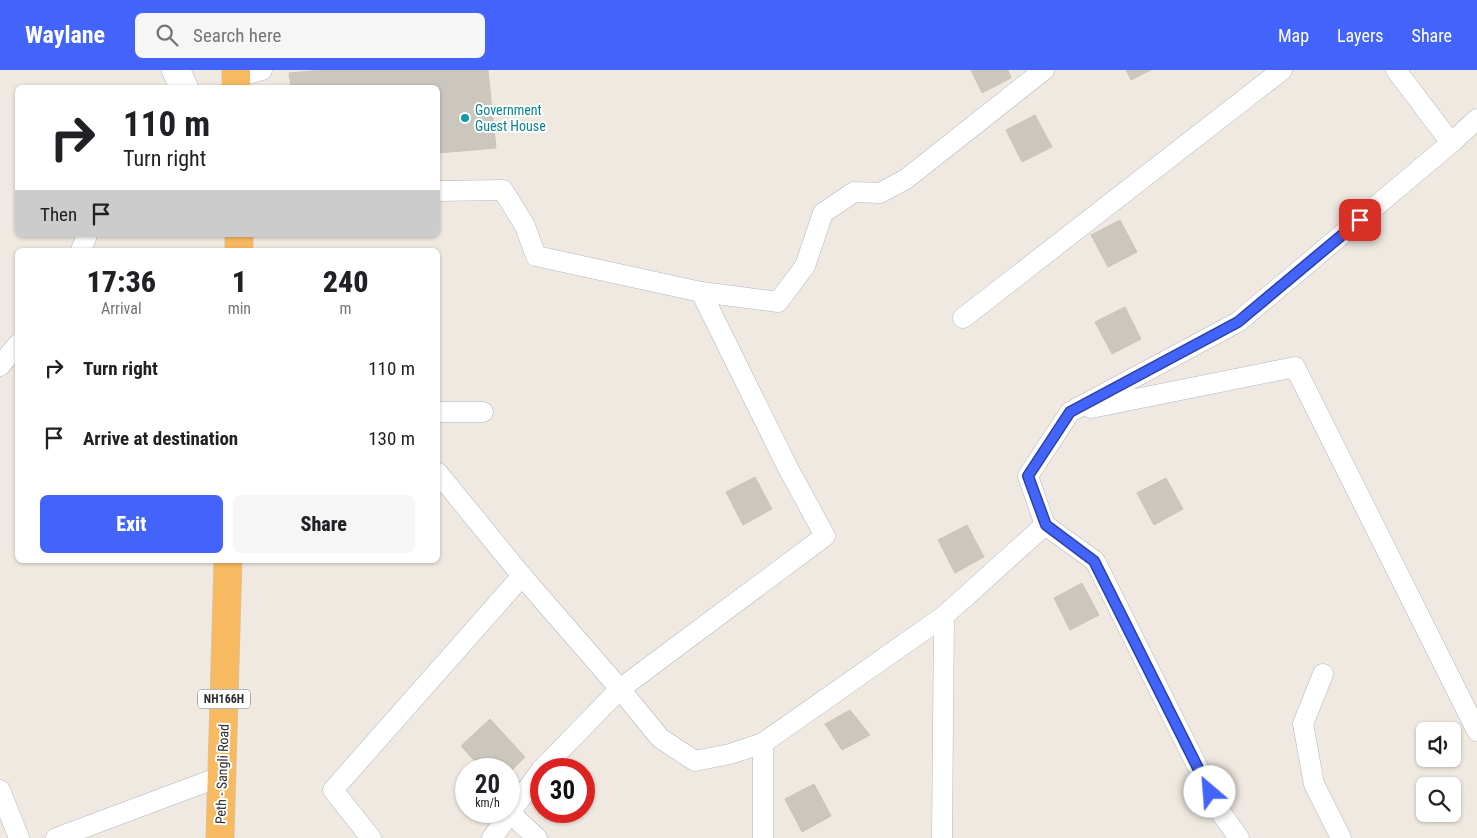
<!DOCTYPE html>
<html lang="en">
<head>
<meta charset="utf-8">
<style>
  :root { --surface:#fff; --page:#f6f6f6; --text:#202124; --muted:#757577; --accent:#4264fb }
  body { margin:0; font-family:"Roboto Condensed",sans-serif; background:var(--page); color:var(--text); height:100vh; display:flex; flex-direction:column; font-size:19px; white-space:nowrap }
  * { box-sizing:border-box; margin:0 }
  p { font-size:16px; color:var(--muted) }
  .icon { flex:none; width:28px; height:28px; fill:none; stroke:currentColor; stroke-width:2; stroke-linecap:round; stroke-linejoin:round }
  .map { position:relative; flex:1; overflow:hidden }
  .side { position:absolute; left:15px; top:178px; width:425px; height:315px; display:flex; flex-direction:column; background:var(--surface); border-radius:8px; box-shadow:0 1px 4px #0004 }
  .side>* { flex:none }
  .banner { position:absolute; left:15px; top:15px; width:425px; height:152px; border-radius:8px; box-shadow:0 1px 4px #0004; background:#fff; color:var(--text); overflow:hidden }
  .fabs { position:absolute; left:1416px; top:652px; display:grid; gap:10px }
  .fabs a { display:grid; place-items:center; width:45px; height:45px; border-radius:8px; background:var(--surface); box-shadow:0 1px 4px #0004; font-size:25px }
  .speed { position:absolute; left:455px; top:688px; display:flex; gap:10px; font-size:25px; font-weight:700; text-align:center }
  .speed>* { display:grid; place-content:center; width:65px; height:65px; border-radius:50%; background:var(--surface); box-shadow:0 1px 4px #0004; line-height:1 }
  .speed small { font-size:12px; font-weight:400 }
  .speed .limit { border:8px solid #d22; background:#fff; color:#111 }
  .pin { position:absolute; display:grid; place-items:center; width:42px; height:42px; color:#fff; margin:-21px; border-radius:10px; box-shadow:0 2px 8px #0006 }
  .me { position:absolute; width:55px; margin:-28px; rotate:333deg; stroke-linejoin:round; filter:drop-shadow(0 0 4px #0008) }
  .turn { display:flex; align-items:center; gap:18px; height:105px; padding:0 25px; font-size:22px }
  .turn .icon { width:65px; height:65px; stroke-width:2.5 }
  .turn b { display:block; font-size:35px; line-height:42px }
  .then { display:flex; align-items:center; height:48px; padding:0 25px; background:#0003; gap:10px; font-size:19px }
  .eta { display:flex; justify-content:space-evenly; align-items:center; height:85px; text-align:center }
  .eta b { font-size:30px; font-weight:800; line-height:35px }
  .cta { display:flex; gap:10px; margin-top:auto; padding:10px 25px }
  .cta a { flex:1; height:58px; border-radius:8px; background:var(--accent); color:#fff; font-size:20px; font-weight:800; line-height:58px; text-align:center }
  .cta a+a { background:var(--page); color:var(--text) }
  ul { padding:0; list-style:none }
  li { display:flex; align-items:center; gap:15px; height:70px; padding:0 25px }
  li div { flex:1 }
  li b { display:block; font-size:19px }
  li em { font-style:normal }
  header { display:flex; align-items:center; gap:30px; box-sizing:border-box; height:70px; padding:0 25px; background:var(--accent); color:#fff }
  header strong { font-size:24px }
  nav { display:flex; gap:28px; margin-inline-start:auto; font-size:18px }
  .search { width:350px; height:45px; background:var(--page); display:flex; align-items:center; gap:12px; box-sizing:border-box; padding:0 18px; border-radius:8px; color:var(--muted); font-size:19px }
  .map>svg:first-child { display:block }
  .building { fill:#cbc7bf; stroke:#cbc5ba }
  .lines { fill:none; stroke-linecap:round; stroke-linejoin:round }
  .minor-casing { stroke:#b4b7c1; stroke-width:21 }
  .secondary-casing { stroke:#b4b7c1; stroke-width:29 }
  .trunk-casing { stroke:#c9c9c9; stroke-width:29 }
  .minor { stroke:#fff; stroke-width:20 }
  .secondary { stroke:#fff; stroke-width:28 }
  .trunk { stroke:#f8ba60; stroke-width:28 }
  .route-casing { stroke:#2b41a3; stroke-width:12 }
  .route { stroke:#4264fb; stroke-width:9 }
  .culture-dot { fill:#0f9aa8; stroke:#fff; stroke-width:2 }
  .labels { text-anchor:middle; stroke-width:4; stroke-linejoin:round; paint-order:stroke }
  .shield { fill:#fff; stroke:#6d6d6d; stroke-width:1 }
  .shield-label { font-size:12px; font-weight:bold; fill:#2e2e2e }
  .culture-label { font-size:14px; fill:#0d838f; stroke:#fff; text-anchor:start }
  .street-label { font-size:14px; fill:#2e2e2e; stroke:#fff }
</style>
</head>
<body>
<header>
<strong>Waylane</strong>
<div class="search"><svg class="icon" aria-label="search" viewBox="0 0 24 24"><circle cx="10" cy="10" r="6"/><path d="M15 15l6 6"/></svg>Search here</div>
<nav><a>Map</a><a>Layers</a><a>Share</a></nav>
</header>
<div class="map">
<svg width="1477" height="768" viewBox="0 0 1477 768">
  <rect width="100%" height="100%" fill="#efe9e1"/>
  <g class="building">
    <path d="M321 0H488L496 78 438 83V18H291L289 3Z"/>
    <path d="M971 0H1008L1011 8 982 23Z"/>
    <path d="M1126 0H1151L1131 10Z"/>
    <path d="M1035 45 1052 77 1022 92 1006 60Z"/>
    <path d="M1120 150 1137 182 1108 197 1091 165Z"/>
    <path d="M1125 237 1141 269 1112 284 1095 252Z"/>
    <path d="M755 407 772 439 743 455 726 422Z"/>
    <path d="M1166 408 1183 439 1154 455 1137 423Z"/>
    <path d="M967 455 984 487 955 503 938 470Z"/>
    <path d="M1082 513 1099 545 1070 560 1054 528Z"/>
    <path d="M850 640 870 665 842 680 825 654Z"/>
    <path d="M490 649 525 687 509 703V699H482L461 676Z"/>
    <path d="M814 714 831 746 802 762 785 729Z"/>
  </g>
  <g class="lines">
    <defs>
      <g id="minor">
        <path d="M1396 0 1451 73 1477 49"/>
        <path d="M236 7 262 0"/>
        <path d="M438 121 503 120 525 156 536 186 701 222"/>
        <path d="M81 180 87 165"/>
        <path d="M963 248 1282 0"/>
        <path d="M0 296 18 274"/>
        <path d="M1091 338 1295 297 1477 661"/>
        <path d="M438 342H483"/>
        <path d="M438 403 522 506 620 619 660 668 695 691 730 684 763 673 944 546 1045 455 1028 406 1070 342 1238 252 1451 73"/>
        <path d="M1045 455 1095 491 1219 740 1239 768"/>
        <path d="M1323 604 1303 654 1314 714 1341 768"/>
        <path d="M763 673V768"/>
        <path d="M542 699 620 619 825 466 788 398 701 222 778 232 805 196 823 143 854 122 880 123 906 109 1044 0"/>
        <path d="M0 720 19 768"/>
        <path d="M510 743 537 768"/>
        <path d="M56 768 222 706"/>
        <path d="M371 768 333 720 522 506"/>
        <path d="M492 768 541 700"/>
        <path d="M942 768 944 546"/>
      </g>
      <path id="secondary" d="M176 0 184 18"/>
      <g id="trunk">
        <path d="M236 0V18"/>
        <path d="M239 180V165"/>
        <path d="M220 768 228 490"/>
      </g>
    </defs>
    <use href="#minor" class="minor-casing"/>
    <use href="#secondary" class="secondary-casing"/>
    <use href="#trunk" class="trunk-casing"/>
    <use href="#minor" class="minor"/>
    <use href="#secondary" class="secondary"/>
    <use href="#trunk" class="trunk"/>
  </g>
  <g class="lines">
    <defs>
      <path id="route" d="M1210 722 1094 491 1046 455 1028 406 1070 342 1238 252 1360 150"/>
    </defs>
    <use href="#route" class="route-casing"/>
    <use href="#route" class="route"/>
  </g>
  <circle class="culture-dot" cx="465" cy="48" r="5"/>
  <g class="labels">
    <rect class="shield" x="198" y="619.5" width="52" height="19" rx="4"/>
    <g class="shield-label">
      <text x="224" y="633">NH166H</text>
    </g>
    <g class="culture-label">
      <text x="475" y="45">Government<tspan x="475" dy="16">Guest House</tspan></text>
    </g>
    <g class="street-label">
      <text transform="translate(222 704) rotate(-88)" y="5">Peth - Sangli Road</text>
    </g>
  </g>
</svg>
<div class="fabs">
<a><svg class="icon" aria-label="sound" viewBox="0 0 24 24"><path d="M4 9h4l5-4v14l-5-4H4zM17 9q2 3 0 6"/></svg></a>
<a><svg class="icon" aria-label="search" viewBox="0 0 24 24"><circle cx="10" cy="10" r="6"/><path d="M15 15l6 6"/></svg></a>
</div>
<div class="speed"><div>20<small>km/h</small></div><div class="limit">30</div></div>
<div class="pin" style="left:1360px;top:150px;background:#d93025"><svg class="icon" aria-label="arrive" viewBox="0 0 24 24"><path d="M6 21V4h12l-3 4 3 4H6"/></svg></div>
<svg class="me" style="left:1210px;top:722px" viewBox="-20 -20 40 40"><circle r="19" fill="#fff"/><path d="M0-13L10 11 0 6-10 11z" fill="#4264fb"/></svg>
<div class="banner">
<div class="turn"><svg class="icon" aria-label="right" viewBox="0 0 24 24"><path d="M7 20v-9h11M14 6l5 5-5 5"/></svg><div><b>110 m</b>Turn right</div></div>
<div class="then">Then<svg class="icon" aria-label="arrive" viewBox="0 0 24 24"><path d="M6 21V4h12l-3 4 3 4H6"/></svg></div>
</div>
<section class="side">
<div class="eta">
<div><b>17:36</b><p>Arrival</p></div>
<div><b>1</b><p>min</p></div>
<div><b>240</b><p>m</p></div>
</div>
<ul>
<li><svg class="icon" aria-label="right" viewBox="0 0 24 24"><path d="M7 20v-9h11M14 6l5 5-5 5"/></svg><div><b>Turn right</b></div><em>110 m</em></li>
<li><svg class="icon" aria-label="arrive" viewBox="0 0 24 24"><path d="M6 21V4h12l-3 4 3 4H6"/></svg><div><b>Arrive at destination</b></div><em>130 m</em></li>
</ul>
<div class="cta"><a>Exit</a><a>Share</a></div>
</section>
</div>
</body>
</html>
